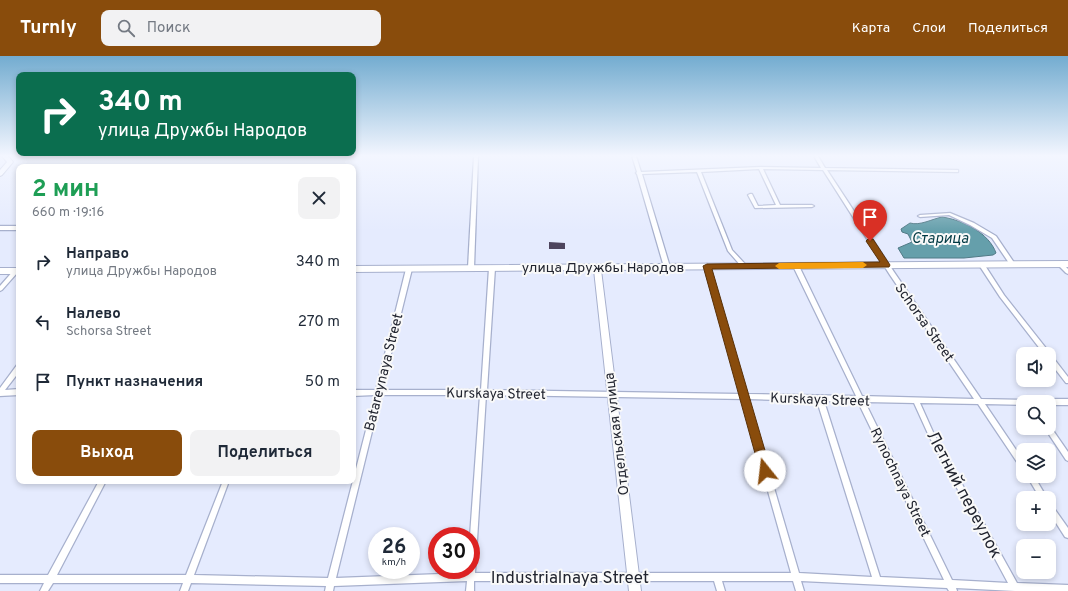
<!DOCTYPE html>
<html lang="ru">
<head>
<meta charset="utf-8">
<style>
  :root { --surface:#fff; --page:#f2f2f3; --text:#1f2937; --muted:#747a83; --accent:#894c0c }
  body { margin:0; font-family:Overpass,sans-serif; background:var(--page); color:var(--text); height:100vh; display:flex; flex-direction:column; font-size:15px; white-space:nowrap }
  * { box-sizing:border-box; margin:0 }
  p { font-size:13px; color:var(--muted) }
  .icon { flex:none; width:22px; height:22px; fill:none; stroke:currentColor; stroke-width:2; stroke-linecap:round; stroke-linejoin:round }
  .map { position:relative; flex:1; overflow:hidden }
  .side { position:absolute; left:16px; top:108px; width:340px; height:320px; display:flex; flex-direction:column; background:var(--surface); border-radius:8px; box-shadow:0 2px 6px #0003 }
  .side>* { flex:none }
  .hud { position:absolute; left:16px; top:16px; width:340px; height:84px; border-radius:8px; box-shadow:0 2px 6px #0003; background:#0b6e4f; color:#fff; overflow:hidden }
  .buttons { position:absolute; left:1016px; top:291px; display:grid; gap:8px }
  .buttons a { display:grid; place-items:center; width:40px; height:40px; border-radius:8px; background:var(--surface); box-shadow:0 2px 6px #0003; font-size:20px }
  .speed { position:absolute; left:368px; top:471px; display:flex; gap:8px; font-size:20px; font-weight:700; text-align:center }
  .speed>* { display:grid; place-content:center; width:52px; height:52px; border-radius:50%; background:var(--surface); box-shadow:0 2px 6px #0003; line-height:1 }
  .speed small { font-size:10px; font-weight:400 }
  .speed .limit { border:6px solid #d22; background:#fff; color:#111 }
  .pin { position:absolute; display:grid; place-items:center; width:34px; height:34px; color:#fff; margin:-41px -17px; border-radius:50% 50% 50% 0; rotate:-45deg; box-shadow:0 0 4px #0007 }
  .pin .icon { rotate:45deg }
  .me { position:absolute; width:44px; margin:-22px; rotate:344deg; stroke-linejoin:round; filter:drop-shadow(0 0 3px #0008) }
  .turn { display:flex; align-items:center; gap:14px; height:84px; padding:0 16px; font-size:18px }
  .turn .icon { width:52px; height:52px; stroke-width:2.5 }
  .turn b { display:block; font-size:28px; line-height:34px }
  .round { display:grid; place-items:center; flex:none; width:42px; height:42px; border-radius:8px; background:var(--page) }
  .summary { display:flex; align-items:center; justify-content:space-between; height:68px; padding:0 16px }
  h1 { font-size:24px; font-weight:700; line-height:30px; color:#1e9e55 }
  .button { display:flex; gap:8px; margin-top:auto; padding:8px 16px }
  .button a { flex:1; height:46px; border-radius:8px; background:var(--accent); color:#fff; font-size:16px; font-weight:700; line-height:46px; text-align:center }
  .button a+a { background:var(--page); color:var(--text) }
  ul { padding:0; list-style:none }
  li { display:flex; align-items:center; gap:12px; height:60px; padding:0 16px }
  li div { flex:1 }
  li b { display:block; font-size:15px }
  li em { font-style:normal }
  header { display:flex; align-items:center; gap:24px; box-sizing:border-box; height:56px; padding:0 20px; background:var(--accent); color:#fff }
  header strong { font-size:19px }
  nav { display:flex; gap:22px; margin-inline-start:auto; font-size:14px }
  .search { width:280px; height:36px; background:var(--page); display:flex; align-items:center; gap:10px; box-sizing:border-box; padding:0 14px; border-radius:8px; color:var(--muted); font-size:15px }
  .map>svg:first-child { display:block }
  .water { fill:#659fab; stroke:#517a86 }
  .building { fill:#4d445d }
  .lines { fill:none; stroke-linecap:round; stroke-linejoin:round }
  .street-casing { stroke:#a7b0cd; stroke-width:2.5 }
  .secondary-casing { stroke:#a7b0cd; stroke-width:2 }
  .street { fill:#fff; fill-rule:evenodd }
  .secondary { fill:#fff; fill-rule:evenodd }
  .route { fill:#894c0c; stroke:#593108 }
  .slow { fill:#f59e0b }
  .labels { text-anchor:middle; stroke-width:4; stroke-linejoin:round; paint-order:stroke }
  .street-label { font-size:14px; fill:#21242f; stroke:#f9f9f9 }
  .water-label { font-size:15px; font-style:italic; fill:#003943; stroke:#f9f9f9 }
  .near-street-label { font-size:17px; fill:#21242f; stroke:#f9f9f9 }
</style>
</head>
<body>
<header>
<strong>Turnly</strong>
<div class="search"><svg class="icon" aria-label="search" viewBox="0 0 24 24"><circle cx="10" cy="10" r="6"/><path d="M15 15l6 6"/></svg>Поиск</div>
<nav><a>Карта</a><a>Слои</a><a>Поделиться</a></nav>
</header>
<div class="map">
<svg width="1068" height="535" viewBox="0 0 1068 535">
  <rect width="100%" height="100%" fill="#e5ebfe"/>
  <path class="water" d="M942 161C963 164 989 177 996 197L993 199 964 202H904L898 192 912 186 908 178 902 176 901 173 910 167C920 170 932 163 942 161Z"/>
  <path class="building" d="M549 186 565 187V193H549Z"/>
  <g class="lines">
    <defs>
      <g id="street">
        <path d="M474 100H478L474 212 471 214 468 212Z"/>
        <path d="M632 100H636L641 116 760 111 821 112 814 100H818L825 112 958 114V116H956L827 114 894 216 981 343 1025 344 1026 346H1023V349L985 348 1023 404V413L1021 412 978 348 920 347 933 376 1017 527 1068 529V535H1015L956 532 957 535H949L947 532 801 525 804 535H796L793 525H722L725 535H717L714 525H474V535H466L467 525 334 530 333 535H325L326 530 191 527 188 535H180L183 527H53L48 535H40L44 527H0V519H48L99 425H106L57 519H186L223 425H229L194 519 328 522 375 339 353 340V334H376L406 213 409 211 412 213 382 334H481L489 212 492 210 495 212 487 334 741 338 704 210 707 208 710 210 747 338 856 340 793 210 796 208 799 210 862 340 974 343 890 219 823 114 763 113 780 149H812L814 150 812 151 755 152 748 139 750 138H752L758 150 776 149 759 113 701 116 732 194 746 209 747 210 744 212 742 211 728 195 697 116 642 118 670 211 667 213 664 211 637 118 636 117 637 116ZM381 339H480L470 480H471V514H468L467 517 336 522ZM486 339 742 343 791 517H475ZM748 343 817 345 872 521 799 517ZM824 345 858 346 944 524 880 521ZM865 346 914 347 929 380 1008 527 952 524Z"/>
        <path d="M950 157 974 167 996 180 1015 208 1016 209 1015 210H1011L992 182 970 169 949 159 920 161 918 160 920 159Z"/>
        <rect x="0" y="170" width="19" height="4"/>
        <path d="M1060 206 1062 207 1068 213V218L1066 217 1057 208Z"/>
        <path d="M982 207 984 208 1004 239 1049 296V299H1051L1068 321V327H1066L1049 305V298H1044L1000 241 979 209Z"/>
        <path d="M16 213 19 215 18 216 2 234 0 235V230L14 214Z"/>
        <path d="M17 309H19V316L5 334 19 333V339L0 340V332Z"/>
        <path d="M1042 343H1068V349H1049V346H1039L1040 344Z"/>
        <path d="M1049 370H1050L1068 396V405L1066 404 1046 374 1045 372H1049Z"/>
        <path d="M1027 420H1034L1047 442H1040Z"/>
        <path d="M1049 447 1051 448 1068 472V482L1065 481 1049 456Z"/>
      </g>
      <g id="secondary">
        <path d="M2 100H8L13 106 2 119 0 120V114L7 106Z"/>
        <path d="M1068 205V211L601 214 641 535H629L594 214 353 216V210Z"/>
        <rect x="0" y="212" width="19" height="6"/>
      </g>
    </defs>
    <use href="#street" class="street-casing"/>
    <use href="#secondary" class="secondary-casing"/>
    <use href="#street" class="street"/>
    <use href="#secondary" class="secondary"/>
  </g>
  <linearGradient id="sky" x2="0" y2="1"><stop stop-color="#73acd0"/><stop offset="0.57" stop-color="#f3f6ff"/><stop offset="1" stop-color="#f3f6ff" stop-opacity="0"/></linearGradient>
  <rect width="1068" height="175" fill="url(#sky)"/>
  <path class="route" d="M868 183H873L890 209 889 211 712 213 771 415 769 419 765 421 761 419 703 210 707 208 880 206 866 185Z"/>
  <path class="slow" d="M863 206 867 209 863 212 779 213 775 210 779 207Z"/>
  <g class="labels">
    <g class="street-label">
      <text x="603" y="216">улица Дружбы Народов</text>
      <text transform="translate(925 266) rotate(55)" y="5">Schorsa Street</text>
      <text transform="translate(383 316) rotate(-76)" y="5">Batareynaya Street</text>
      <text transform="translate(496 337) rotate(1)" y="5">Kurskaya Street</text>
      <text transform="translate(820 343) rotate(2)" y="5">Kurskaya Street</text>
      <text transform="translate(616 378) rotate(-97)" y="5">Отдельская улица</text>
      <text transform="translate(901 426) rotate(64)" y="5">Rynochnaya Street</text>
    </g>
    <g class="water-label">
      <text x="940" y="187">Старица</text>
    </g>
    <g class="near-street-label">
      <text transform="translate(965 438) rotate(62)" y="6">Летний переулок</text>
      <text x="570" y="527">Industrialnaya Street</text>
    </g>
  </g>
</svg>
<div class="buttons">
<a><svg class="icon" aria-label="sound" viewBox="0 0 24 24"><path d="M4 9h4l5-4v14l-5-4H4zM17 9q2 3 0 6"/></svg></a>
<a><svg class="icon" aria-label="search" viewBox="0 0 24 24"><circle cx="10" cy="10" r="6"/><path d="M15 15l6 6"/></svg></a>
<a><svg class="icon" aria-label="layers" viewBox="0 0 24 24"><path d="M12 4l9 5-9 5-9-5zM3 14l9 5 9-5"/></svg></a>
<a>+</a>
<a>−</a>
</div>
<div class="speed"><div>26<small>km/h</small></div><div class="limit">30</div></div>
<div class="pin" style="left:870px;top:185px;background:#d93025"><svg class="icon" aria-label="arrive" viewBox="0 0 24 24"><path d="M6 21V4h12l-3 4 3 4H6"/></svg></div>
<svg class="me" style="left:765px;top:415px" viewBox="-20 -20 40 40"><circle r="19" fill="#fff"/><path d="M0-13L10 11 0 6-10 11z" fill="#894c0c"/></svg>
<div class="hud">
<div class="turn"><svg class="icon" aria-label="right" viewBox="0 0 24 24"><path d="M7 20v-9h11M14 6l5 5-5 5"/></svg><div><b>340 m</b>улица Дружбы Народов</div></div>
</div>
<section class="side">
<div class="summary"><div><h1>2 мин</h1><p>660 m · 19:16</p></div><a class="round"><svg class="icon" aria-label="close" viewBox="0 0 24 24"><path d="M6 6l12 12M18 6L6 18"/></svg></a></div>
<ul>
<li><svg class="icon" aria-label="right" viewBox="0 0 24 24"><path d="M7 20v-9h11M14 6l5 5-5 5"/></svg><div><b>Направо</b><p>улица Дружбы Народов</p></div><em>340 m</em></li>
<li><svg class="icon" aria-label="left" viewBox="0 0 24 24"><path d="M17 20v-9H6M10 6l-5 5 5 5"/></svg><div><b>Налево</b><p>Schorsa Street</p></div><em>270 m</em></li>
<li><svg class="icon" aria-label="arrive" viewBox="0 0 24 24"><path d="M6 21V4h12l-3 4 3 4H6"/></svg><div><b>Пункт назначения</b></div><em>50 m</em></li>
</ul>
<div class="button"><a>Выход</a><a>Поделиться</a></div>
</section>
</div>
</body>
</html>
